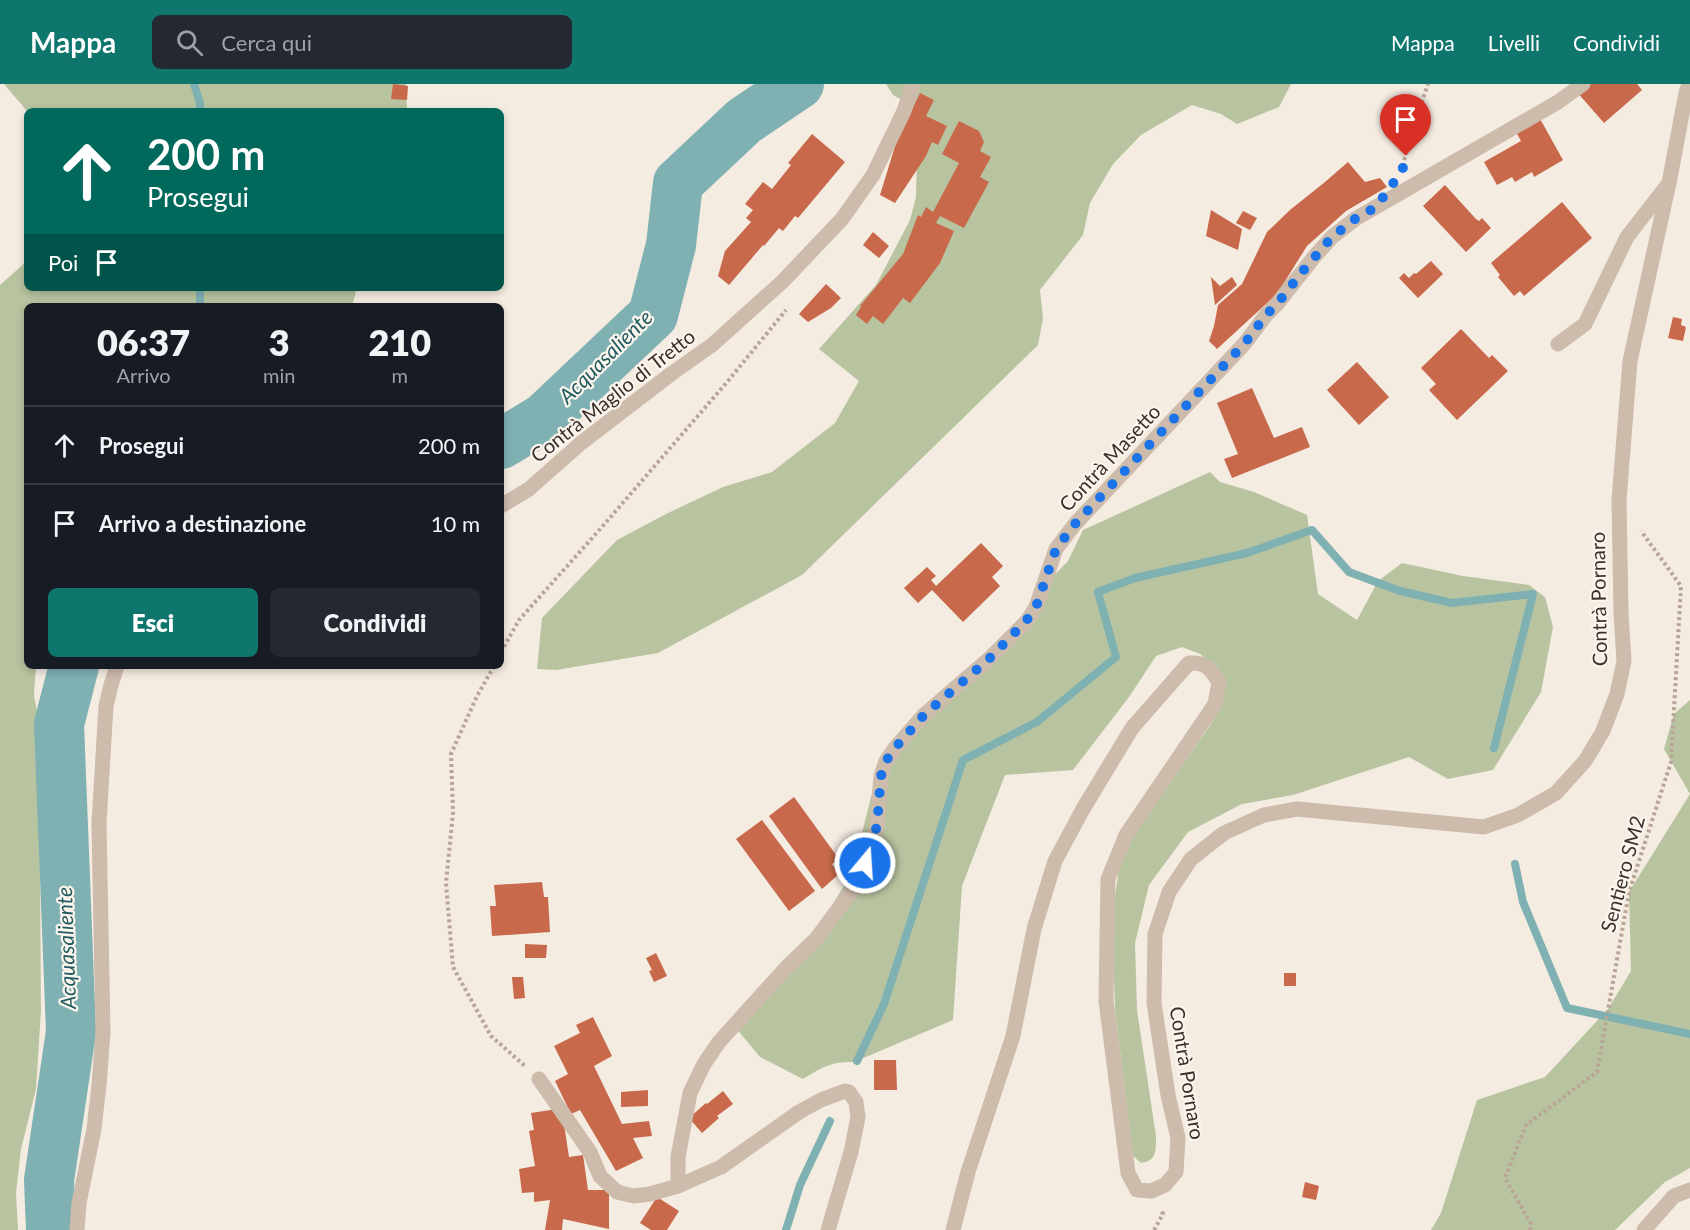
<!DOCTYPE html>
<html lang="it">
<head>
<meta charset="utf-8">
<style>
  :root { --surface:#171b24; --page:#242831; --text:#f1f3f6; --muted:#9ea1a6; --line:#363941; --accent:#0f766e }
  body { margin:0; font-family:Lato,sans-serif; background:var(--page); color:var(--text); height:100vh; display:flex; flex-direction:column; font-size:22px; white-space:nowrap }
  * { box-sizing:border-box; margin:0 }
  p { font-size:20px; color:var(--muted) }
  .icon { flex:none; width:33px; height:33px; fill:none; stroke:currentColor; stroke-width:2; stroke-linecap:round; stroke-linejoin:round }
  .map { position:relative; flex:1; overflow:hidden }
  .details { position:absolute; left:24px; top:219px; width:480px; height:366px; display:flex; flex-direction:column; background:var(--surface); border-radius:9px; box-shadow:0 3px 9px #0003 }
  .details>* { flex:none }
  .banner { position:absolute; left:24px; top:24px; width:480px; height:183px; border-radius:9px; box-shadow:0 3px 9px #0003; background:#00695c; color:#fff; overflow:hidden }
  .pin { position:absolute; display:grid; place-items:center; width:51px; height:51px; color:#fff; margin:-62px -26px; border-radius:50% 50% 50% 0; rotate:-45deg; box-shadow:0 0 6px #0007 }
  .pin .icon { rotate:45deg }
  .me { position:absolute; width:66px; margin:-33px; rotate:18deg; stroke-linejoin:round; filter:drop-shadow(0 0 4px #0008) }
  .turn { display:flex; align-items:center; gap:21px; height:126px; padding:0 24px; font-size:27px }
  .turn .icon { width:78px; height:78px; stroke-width:2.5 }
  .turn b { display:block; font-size:42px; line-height:51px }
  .then { display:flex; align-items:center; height:57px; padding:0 24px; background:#0003; gap:12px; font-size:22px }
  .eta { display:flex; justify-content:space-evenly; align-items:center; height:102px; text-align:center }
  .eta b { font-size:36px; font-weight:800; line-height:42px }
  .action { display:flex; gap:12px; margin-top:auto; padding:12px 24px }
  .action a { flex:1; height:69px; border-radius:9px; background:var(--accent); color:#fff; font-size:24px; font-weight:800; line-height:69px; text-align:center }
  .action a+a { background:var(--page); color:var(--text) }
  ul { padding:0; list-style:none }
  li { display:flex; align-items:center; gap:18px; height:78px; padding:0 24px; border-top:2px solid var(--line) }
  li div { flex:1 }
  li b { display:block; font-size:22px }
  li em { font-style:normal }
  header { display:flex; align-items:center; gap:36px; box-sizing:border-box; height:84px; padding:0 30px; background:var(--accent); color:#fff }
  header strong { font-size:28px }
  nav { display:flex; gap:33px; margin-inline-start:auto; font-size:21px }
  .search { width:420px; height:54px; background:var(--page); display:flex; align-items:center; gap:15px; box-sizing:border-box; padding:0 21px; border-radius:9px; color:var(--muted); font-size:22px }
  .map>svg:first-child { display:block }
  .green { fill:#b8c4a0 }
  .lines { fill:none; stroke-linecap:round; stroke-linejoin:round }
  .stream { stroke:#7fb0b2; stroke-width:8 }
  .river { stroke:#7fb0b2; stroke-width:50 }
  .building { fill:#c8694b }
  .path { stroke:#b9a596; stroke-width:4; stroke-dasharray:3 3; stroke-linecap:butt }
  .service { stroke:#cdbbac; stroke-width:15 }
  .minor { stroke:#cdbbac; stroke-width:15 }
  .tertiary { stroke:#cdbbac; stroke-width:15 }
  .route { stroke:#1a73e8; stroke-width:10; stroke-dasharray:0 18 }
  .labels { text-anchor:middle; stroke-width:4.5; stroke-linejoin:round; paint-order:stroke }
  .street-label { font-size:20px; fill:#3b302b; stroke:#fbf5ee }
  .water-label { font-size:21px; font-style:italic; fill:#1f5a5e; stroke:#fbf5ee }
</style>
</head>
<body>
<header>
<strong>Mappa</strong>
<div class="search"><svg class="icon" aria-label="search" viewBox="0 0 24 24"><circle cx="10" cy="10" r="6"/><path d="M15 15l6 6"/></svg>Cerca qui</div>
<nav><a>Mappa</a><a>Livelli</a><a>Condividi</a></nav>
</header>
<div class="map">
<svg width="1690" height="1146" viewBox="0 0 1690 1146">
  <rect width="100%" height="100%" fill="#f4ebe1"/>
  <g class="green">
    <path d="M4 0H406L407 27H27Z"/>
    <path d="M886 0H1291L1279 23 1237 40 1221 30 1192 21 1141 51 1113 80 1090 119 1083 151 1040 206 1043 234 1038 261 802 491 658 569 556 586 537 585 542 534 617 456 666 430 723 403 772 388 835 339 859 297 819 265 876 201 910 136 916 113 918 33 913 22 893 11Z"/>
    <path d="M27 177V204H357L352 222H27V582H36L34 611 42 654 43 700 40 796 41 926 36 1005 21 1065 16 1109 18 1146H0V201Z"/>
    <path d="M1210 388 1220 398 1254 408 1307 431 1318 510 1357 536 1378 497 1402 479 1463 492 1529 501 1545 513 1553 543 1541 608 1493 686 1448 695 1409 673 1293 711 1242 720 1188 748 1149 801 1135 859 1137 926 1156 1052C1156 1066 1157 1077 1141 1079L1133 1072 1115 927 1112 833 1119 785 1129 758 1213 637 1222 616 1219 585 1200 570 1182 563 1156 572 1129 613 1073 686 1005 691 962 802 953 936 854 978C832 977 822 983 803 995L760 973 731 938 810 858 845 800 863 745 879 681 1019 538 1037 509 1068 477 1083 446Z"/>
    <path d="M1690 616V710L1664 665 1674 630Z"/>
    <path d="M1690 710V1084L1665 1098 1615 1146H1431L1441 1129 1477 1016 1545 993 1608 925 1631 887 1629 808Z"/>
  </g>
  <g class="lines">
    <g class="stream">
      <path d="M194 0 200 19V27"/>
      <path d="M200 222V204"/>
      <path d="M1515 780 1523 818 1567 924 1690 950"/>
      <path d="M857 977 884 920 963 676 1037 638 1116 573 1098 508 1135 494 1247 469 1312 446 1349 488 1400 507 1452 519 1533 510 1494 664"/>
      <path d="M786 1146 800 1101 830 1037"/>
    </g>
    <g class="river">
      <path d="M501 360 544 334 653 231 671 161 678 99 744 37 799 0"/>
      <path d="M51 1146 49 1096 71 948 59 640 74 582"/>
    </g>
  </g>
  <g class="building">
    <path d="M393 0 408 2 407 16 391 15Z"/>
    <path d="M1585 0H1637L1642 6 1604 39 1576 7Z"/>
    <path d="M920 9 934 16 926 32 947 42 938 61 932 58 926 72 895 119 880 111 896 59Z"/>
    <path d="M1539 33 1563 76 1534 93 1532 88 1515 98 1512 93 1497 101 1484 78 1521 57 1515 46Z"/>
    <path d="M959 37 979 47 984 58 980 67 991 73 980 93 989 98 964 144 940 132 936 139 954 147 940 179 910 219 903 214 883 240 873 232 867 240 856 231 861 223 860 222 903 170 918 131 921 133 926 123 933 128 959 79 942 70Z"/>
    <path d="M812 50 845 78 798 134 795 132 783 147 779 144 764 162 763 161 729 201 718 192 725 167 751 138 746 134 753 126 745 120 763 98 772 105 791 81 788 79Z"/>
    <path d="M1348 78 1365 98 1380 94 1387 103 1346 127 1307 162 1277 210 1217 265 1209 257 1214 242 1218 221 1242 200 1267 148 1290 126 1325 98Z"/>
    <path d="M1445 101 1476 135 1479 137 1482 134 1491 144 1466 168 1423 122Z"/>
    <path d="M1562 118 1592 154 1524 212 1520 207 1514 212 1498 193 1500 191 1491 179Z"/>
    <path d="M1211 126 1242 145 1238 166 1206 152Z"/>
    <path d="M1243 127 1257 134 1250 146 1236 139Z"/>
    <path d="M873 148 889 162 879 174 863 161Z"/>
    <path d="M1431 177 1443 190 1418 214 1399 194 1404 189 1409 194 1414 189 1416 190Z"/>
    <path d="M1211 193 1220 202 1232 193 1237 201 1215 221Z"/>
    <path d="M826 200 841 214 831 224 808 238 799 230Z"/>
    <path d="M1673 233 1682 235 1681 241 1686 243 1683 257 1668 254Z"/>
    <path d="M1461 245 1489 274 1492 271 1508 287 1457 336 1429 306 1436 300 1421 284Z"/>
    <path d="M1357 278 1389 313 1359 341 1327 306Z"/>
    <path d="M1252 304 1274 354 1302 343 1310 363 1232 394 1224 375 1238 370 1217 319Z"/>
    <path d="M981 459 1003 482 992 493 1000 502 963 538 932 506 918 519 904 504 927 483 936 492 931 496 936 502Z"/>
    <path d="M794 713 839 775 832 780 839 790 822 805 769 732Z"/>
    <path d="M762 736 815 807 789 827 736 755Z"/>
    <path d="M542 798 544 813H548L550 848 492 852 490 822H496L494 801Z"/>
    <path d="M525 860 547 861 546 874H525Z"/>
    <path d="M656 869 667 892 654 898 649 887 652 886 646 874Z"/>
    <rect x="1284" y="889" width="12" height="13"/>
    <path d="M512 893H523L525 914 514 915Z"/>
    <path d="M593 933 612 972 594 982 622 1040 649 1037 652 1052 633 1054 643 1074 616 1087 580 1026 571 1030 555 997 568 990 554 962 580 949 576 941Z"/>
    <path d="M874 976H896L897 1006H874Z"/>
    <path d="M648 1006V1022L621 1023V1008Z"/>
    <path d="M723 1007 733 1020 717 1032 719 1034 702 1049 689 1034 706 1019 707 1020Z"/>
    <path d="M557 1025 564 1040 569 1073 583 1071 588 1106H609V1145L563 1135 562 1146H545L550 1116 534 1118V1108L522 1109 519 1085 535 1082 529 1047 534 1046 531 1029Z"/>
    <path d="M1305 1098 1319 1102 1316 1116 1302 1113Z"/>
    <path d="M657 1113 679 1127 667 1146H651L640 1139Z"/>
  </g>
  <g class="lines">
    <g class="path">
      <path d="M1403 82 1409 56 1428 0"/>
      <path d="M501 568 519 536 602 443 728 297 786 226"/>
      <path d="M494 582 477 612 451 670 453 729 446 799 453 883 491 952 525 982"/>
      <path d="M1154 1146 1163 1130 1161 1126"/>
      <path d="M1530 1146 1531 1140 1505 1094 1526 1041 1597 988 1629 808 1671 678 1681 502 1641 447"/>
    </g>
    <path class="service" d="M1558 260 1585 240 1627 153 1669 99"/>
    <g class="minor">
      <path d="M501 422 529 405 581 359 671 290 712 261 782 198 842 135 873 91 904 27 913 0"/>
      <path d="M539 995 590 1068 600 1092 617 1108 634 1112 650 1110 678 1102 721 1083 799 1028 821 1016 845 1007 849 1008 856 1018 858 1033 851 1068 828 1146"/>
      <path d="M678 1102V1073L690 1009 704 980 719 958 786 884 816 855 854 804 865 779 877 742 881 692 886 677 895 664 924 631 989 575 1027 537 1036 523 1056 465 1075 440 1245 259 1266 231 1277 220 1314 173 1332 153 1355 135 1558 18 1583 0"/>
      <path d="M77 1146 79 1119 94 1045 99 1001 103 949 99 739 106 622 111 601 117 582"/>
    </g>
    <g class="tertiary">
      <path d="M953 1146 968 1088 1013 952 1034 845 1055 777 1083 725 1132 644 1189 579C1206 578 1210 584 1219 598L1215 620 1126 751 1108 795 1106 917 1128 1089 1137 1106 1151 1107 1165 1101 1176 1088 1178 1054 1168 1011 1154 919 1155 850 1169 808 1191 775 1224 749 1264 731 1297 725 1484 743 1518 731 1556 709 1585 677 1603 647 1617 610 1624 577 1621 529 1619 416 1630 277 1669 99 1686 9 1689 0"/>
      <path d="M1644 1146 1674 1112 1690 1106"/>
    </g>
  </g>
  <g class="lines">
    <path class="route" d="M865 779 877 742 881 692 886 677 895 664 924 631 989 575 1026 537 1036 523 1056 465 1075 440 1245 259 1266 231 1277 220 1302 188 1332 153 1355 135 1376 123 1402 87 1406 72"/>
  </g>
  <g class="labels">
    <g class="street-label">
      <text transform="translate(613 312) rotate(-38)" y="7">Contrà Maglio di Tretto</text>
      <text transform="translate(1110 374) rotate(-47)" y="7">Contrà Masetto</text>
      <text transform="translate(1599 515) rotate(-91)" y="7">Contrà Pornaro</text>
      <text transform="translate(1623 790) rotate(-75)" y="7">Sentiero SM2</text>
      <text transform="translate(1187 989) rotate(81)" y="7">Contrà Pornaro</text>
    </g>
    <g class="water-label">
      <text transform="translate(606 273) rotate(-45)" y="7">Acquasaliente</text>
      <text transform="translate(67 864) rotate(-92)" y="7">Acquasaliente</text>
    </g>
  </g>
</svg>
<div class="pin" style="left:1406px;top:72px;background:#d93025"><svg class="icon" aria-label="arrive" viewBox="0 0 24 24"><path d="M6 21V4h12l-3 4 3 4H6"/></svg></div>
<svg class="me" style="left:865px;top:779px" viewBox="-20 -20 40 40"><circle r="17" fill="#1a73e8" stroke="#fff" stroke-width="3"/><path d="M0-11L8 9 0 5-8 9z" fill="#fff"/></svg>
<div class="banner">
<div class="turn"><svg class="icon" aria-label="ahead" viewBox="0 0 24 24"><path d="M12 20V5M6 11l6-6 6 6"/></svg><div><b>200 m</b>Prosegui</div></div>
<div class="then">Poi<svg class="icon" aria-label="arrive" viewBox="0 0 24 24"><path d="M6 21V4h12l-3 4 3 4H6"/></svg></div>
</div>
<section class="details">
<div class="eta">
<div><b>06:37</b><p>Arrivo</p></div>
<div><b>3</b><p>min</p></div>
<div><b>210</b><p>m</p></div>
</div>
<ul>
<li><svg class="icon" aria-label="ahead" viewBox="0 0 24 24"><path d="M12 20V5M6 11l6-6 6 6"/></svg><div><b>Prosegui</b></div><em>200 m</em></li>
<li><svg class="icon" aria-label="arrive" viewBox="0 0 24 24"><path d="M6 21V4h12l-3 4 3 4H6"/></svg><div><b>Arrivo a destinazione</b></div><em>10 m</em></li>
</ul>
<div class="action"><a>Esci</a><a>Condividi</a></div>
</section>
</div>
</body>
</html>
